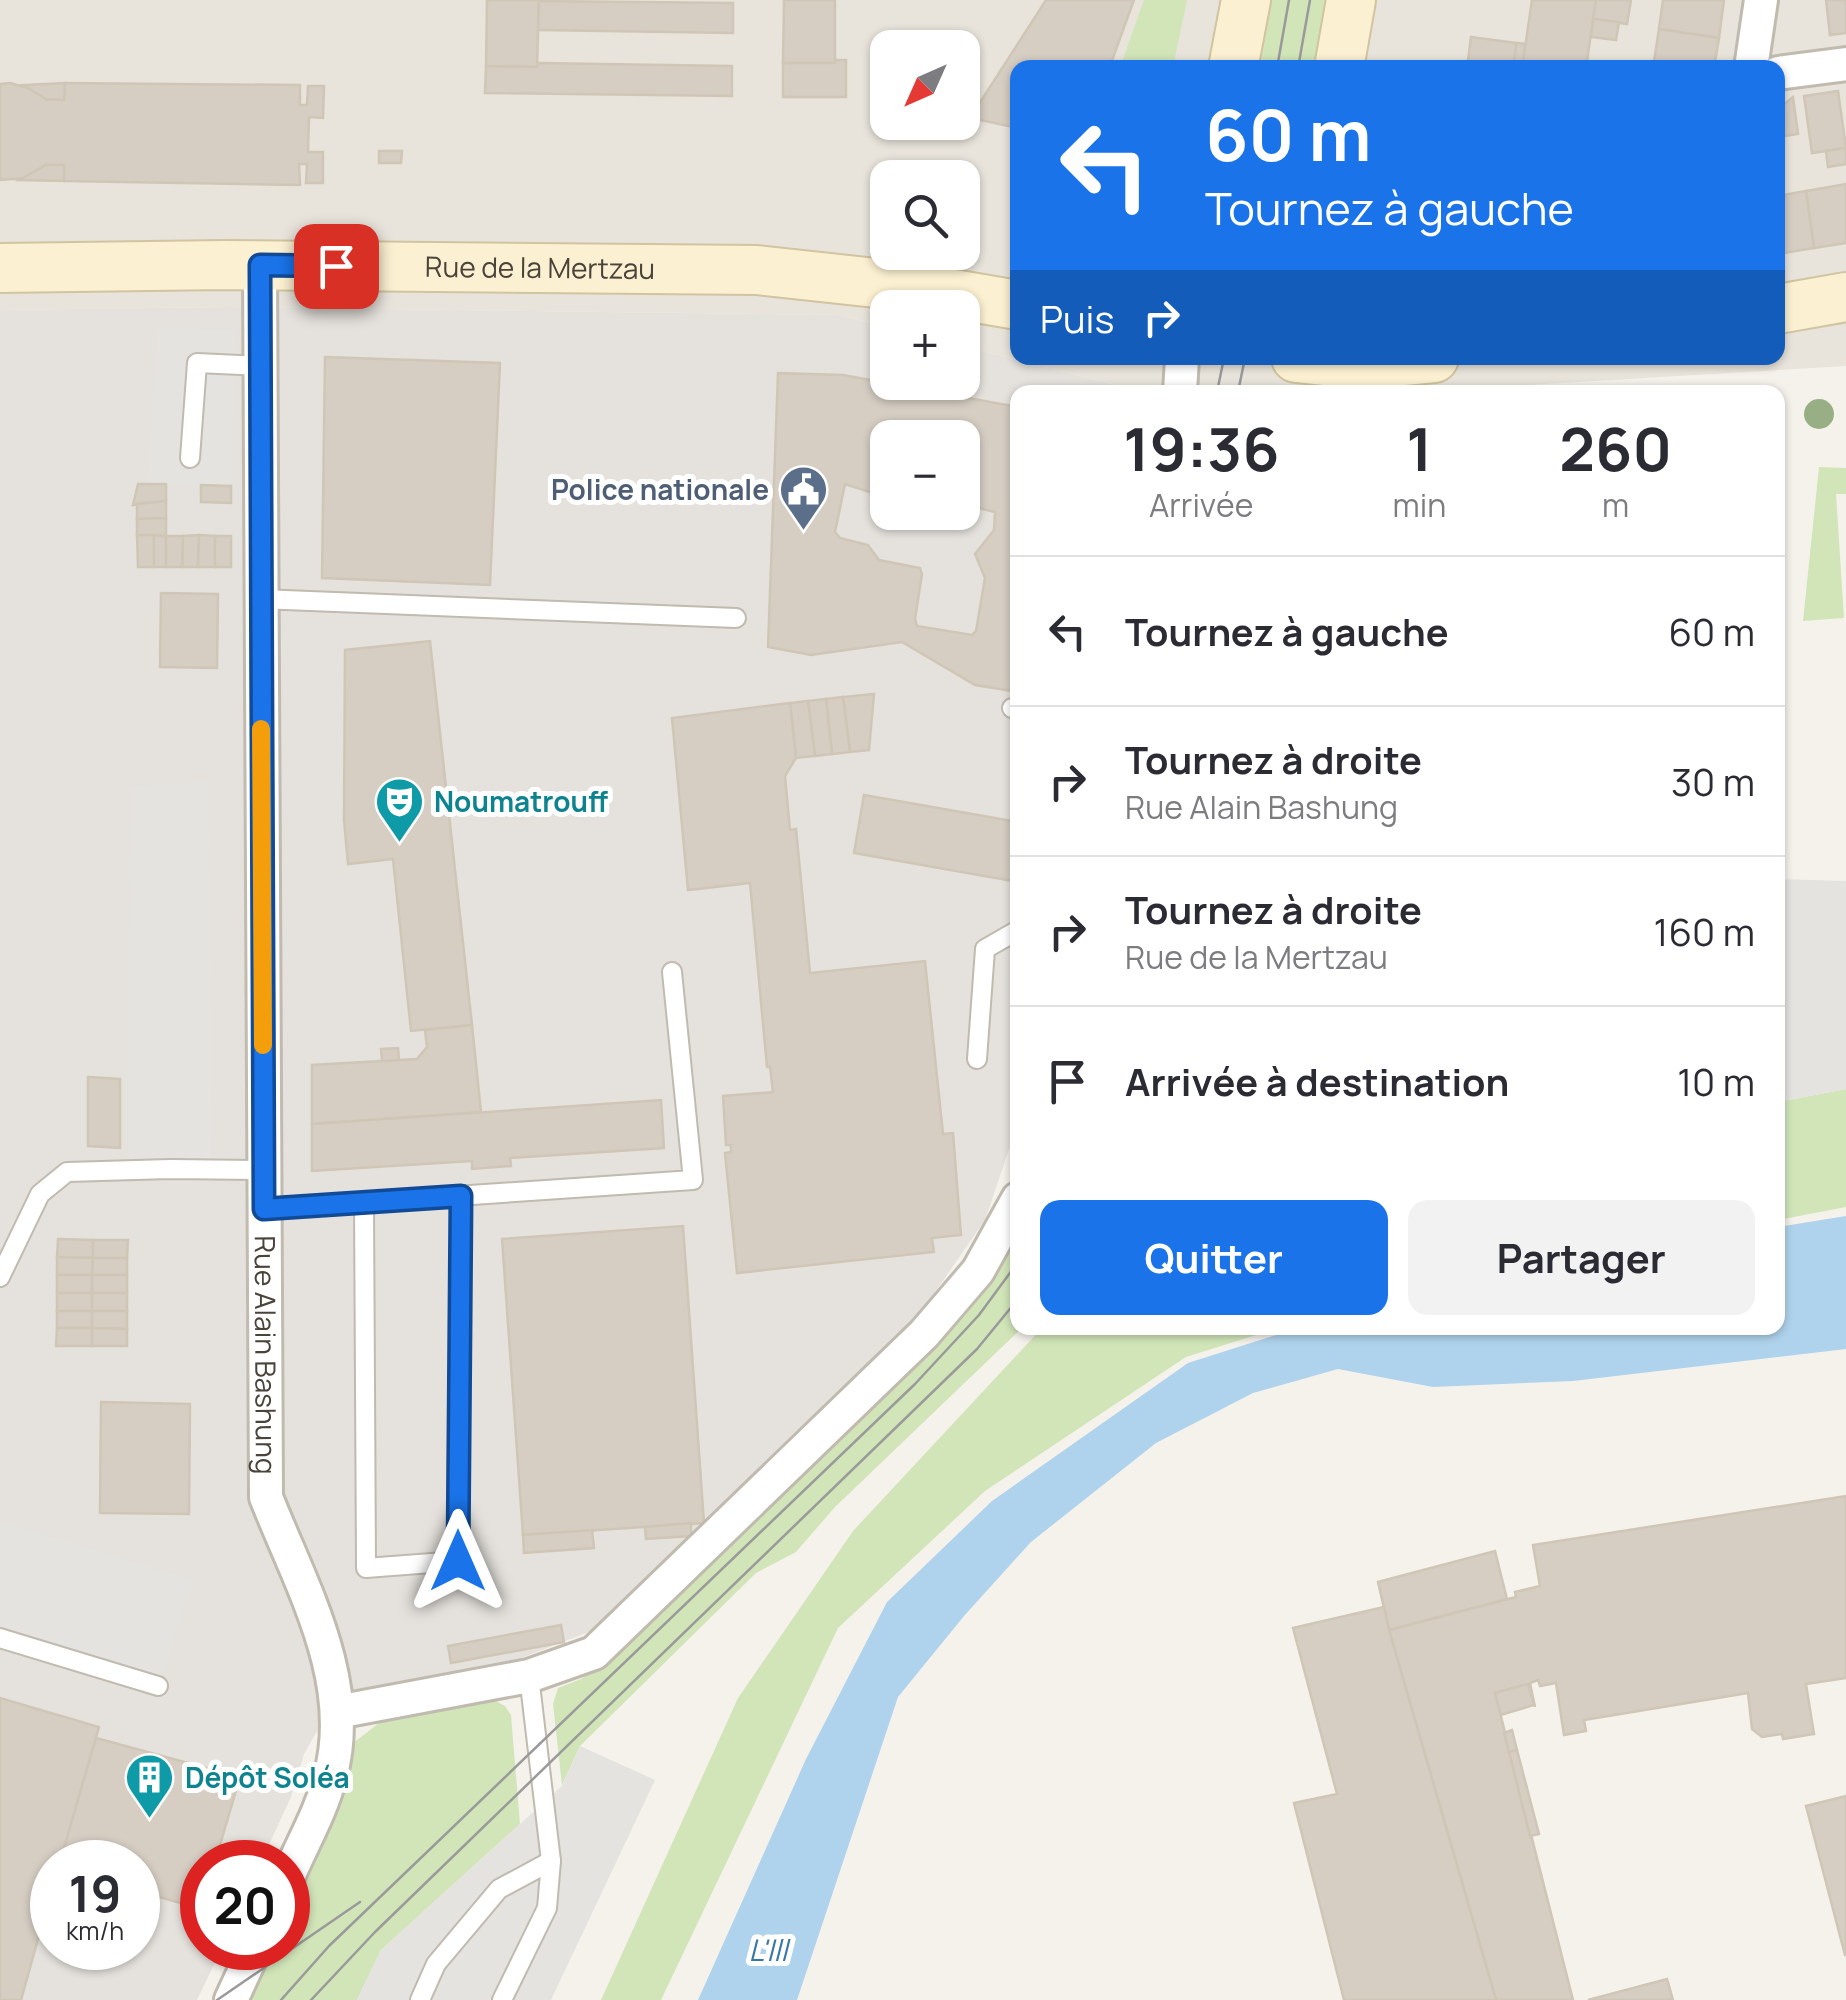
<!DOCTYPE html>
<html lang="fr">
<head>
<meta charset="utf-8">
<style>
  :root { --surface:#fff; --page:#f2f2f3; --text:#2b2b33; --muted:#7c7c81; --line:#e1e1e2; --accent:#1a73e8 }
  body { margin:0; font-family:Manrope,sans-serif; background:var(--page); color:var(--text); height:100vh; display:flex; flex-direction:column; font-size:38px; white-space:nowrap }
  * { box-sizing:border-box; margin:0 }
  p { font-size:32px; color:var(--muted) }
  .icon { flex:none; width:55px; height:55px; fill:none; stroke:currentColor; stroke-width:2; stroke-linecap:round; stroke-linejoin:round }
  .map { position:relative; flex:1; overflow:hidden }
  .panel { position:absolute; left:1010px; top:385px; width:775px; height:950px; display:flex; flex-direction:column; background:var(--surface); border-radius:20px; box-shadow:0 2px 8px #0004 }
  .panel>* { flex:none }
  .top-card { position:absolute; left:1010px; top:60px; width:775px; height:305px; border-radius:20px; box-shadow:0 2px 8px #0004; background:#1a73e8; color:#fff; overflow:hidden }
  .needle { width:65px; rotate:225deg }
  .controls { position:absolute; left:870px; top:30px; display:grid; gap:20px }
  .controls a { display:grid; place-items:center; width:110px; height:110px; border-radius:20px; background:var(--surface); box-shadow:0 2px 8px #0004; font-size:50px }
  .speed { position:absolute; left:30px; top:1840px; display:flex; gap:20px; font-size:50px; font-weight:700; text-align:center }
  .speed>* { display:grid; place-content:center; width:130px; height:130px; border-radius:50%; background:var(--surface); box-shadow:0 2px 8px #0004; line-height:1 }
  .speed small { font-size:25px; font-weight:400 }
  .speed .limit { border:15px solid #d22; background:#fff; color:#111 }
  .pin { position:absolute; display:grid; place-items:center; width:85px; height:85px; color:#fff; margin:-42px; border-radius:20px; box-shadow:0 5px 15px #0006 }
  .me { position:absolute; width:110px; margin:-55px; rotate:0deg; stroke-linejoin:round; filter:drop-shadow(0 0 8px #0008) }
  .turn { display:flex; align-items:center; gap:35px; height:210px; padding:0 30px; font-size:45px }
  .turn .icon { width:130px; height:130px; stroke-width:2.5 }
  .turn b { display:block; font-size:70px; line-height:85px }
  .then { display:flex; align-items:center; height:95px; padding:0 30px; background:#0003; gap:20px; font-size:38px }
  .eta { display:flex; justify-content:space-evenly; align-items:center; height:170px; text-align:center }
  .eta b { font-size:60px; font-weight:700; line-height:70px }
  .cta { display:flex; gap:20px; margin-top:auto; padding:20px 30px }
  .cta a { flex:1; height:115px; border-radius:20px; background:var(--accent); color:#fff; font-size:40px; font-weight:700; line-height:115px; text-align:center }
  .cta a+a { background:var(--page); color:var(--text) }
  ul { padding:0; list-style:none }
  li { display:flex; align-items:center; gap:30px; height:150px; padding:0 30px; border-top:2px solid var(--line) }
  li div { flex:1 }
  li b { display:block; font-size:38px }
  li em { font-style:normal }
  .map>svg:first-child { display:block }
  .residential { fill:#e8e4db; fill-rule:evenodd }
  .industrial { fill:#e5e2dd; fill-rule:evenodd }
  .green { fill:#d1e5b9 }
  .parking { fill:#e4e3e0 }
  .water { fill:#afd3ec }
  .building { fill:#d6cec3; stroke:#d0c6b6; stroke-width:2.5; fill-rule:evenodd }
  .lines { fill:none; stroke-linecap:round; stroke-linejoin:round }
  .lane-casing { stroke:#c0baaf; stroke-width:22 }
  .street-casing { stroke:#c0baaf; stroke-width:38 }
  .secondary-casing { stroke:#d1c4a0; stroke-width:52 }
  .lane { stroke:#fff; stroke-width:18 }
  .street { stroke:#fff; stroke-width:32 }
  .secondary { stroke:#fbf0d1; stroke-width:48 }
  .tram { stroke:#9a9a9a; stroke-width:2.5 }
  .tree { fill:#98ae85 }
  .route-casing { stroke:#114b97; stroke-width:25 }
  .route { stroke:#1a73e8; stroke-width:18 }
  .slow { stroke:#f59e0b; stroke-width:18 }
  .labels { text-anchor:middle; stroke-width:10; stroke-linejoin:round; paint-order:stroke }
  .street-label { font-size:28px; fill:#49433a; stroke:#fff }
  .service-label { font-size:28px; font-weight:bold; fill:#4e5e75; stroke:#fff; text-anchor:end }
  .culture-label { font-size:28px; font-weight:bold; fill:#0d838f; stroke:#fff; text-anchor:start }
  .water-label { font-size:30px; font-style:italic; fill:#3978a6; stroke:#fff }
</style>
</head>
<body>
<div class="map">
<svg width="1846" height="2000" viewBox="0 0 1846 2000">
  <rect width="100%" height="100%" fill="#f5f2ec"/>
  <path class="residential" d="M0 0H1846V366L1413 392H1143L963 346 962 308H888L887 327 838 315 226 307 0 310ZM888 48H962V122H888ZM1018 68H1778V358H1018ZM888 178H962V252H888Z"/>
  <path class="industrial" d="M226 307 838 315 887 327 888 382H962L963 346 1143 392H1018V1123L985 1220 915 1321 599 1628 521 1658 335 1699 304 1754 291 1797 261 1862H202V1948H222L197 2000H0V310ZM888 438H962V512H888ZM52 1862H138V1948H52Z"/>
  <g class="green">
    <path d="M1144 0H1187L1173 67H1120Z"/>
    <path d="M1266 0H1332L1319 67 1253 68Z"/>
    <path d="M1819 467 1846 468V494H1836L1844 618 1803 621Z"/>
    <path d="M1846 1089V1207L1778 1220V1102Z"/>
    <path d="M1017 1225 1018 1328H1022L835 1507 796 1552 756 1573 580 1746 562 1785 553 1704 558 1688 581 1679 605 1663Z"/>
    <path d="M1042 1328H1278L1186 1357 985 1491 838 1628 661 2000H601L738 1698 853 1531Z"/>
    <path d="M496 1701 505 1706 511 1715 520 1824 381 1950 357 2000H250L275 1948H288V1920L339 1810 348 1747 379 1723Z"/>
  </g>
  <g class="parking">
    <path d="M158 328 235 330 231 486 148 484Z"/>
    <path d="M208 782 211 1169 129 1170 131 786Z"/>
    <path d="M1778 879 1846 881V1089L1778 1102Z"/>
    <path d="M0 1522 193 1580 158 1686 0 1638Z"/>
    <path d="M580 1746 655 1780 551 2000H357L381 1950 562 1786Z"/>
  </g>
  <path class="water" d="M1846 1216V1349L1573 1381 1433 1387 1338 1369 1253 1393 1156 1443 1031 1542 964 1616 898 1697 797 2000H698L806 1759 887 1602 992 1501 1188 1363 1298 1328H1778V1227Z"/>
  <g class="building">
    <path d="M487 0H539L537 67 486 66Z"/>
    <path d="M784 0H835V63H783Z"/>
    <path d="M1046 0H1134L1110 66 1018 68V128L970 118Z"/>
    <path d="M1532 0H1596L1586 68H1522Z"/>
    <path d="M1596 0H1631L1627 24 1593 19Z"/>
    <path d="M1663 0H1724L1719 38 1659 29Z"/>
    <path d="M1826 0H1846V33L1830 35Z"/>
    <path d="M539 1 733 3V33L538 30Z"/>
    <path d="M1593 19 1619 22 1616 40 1591 37Z"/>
    <path d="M1659 29 1719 38 1714 68H1653Z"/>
    <path d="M1471 37 1517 43 1513 68H1467Z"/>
    <path d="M1517 43 1525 44 1522 68H1513Z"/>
    <path d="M835 60H846V97H783V63H835Z"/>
    <path d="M538 63 732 66V96L485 93 486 66 537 67Z"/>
    <path d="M10 83 35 90 46 99 64 100 65 83 300 85V105H307L308 86H324L323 118 309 117 308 152H323V183H306L307 164H299L300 185H298L64 181V165H46L26 178 0 180V84Z"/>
    <path d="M65 83 64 100 46 99 23 85Z"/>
    <path d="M1838 91 1846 148 1812 153 1804 96Z"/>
    <path d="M1793 97 1798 134 1778 137V109Z"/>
    <path d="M1846 148V164L1828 167 1826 151Z"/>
    <path d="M379 151H402L401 163H379Z"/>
    <path d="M46 165H64V181L19 180Z"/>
    <path d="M1846 184V243L1814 248 1806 191Z"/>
    <path d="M1806 191 1814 248 1778 254V196Z"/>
    <path d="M325 357 500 363 490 585 322 578Z"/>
    <path d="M778 373 843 375 1018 407V692L975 685 902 642 811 655 768 647ZM888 438H962V504L995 512 994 530 975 554 985 578 976 631 972 635 917 626 915 619 922 574 920 568 879 560 868 545 840 538 835 532 845 484 888 498Z"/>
    <path d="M138 484H166V501L133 505Z"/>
    <path d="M201 485 231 486V503L201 502Z"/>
    <path d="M166 501V518L137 519V504Z"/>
    <path d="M166 518V536L137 535V519Z"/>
    <path d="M137 535H154V567H138Z"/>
    <path d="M154 535 166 536V567H154Z"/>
    <path d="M199 535 198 567H182L183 536Z"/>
    <path d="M199 535 215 536V567H198Z"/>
    <path d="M166 536H183L182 567H166Z"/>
    <rect x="215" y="536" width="16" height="31"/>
    <path d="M161 593 218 594 217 668 160 667Z"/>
    <path d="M430 641 472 1025 411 1031 393 859 348 864 344 820 345 650Z"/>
    <path d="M874 694 869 750 850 752 843 697Z"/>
    <path d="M843 697 850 752 832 754 826 699Z"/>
    <path d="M826 699 832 754 815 756 808 701Z"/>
    <path d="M808 701 815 756 796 758 790 703Z"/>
    <path d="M790 703 796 758 785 776 790 830 796 829 810 973 925 961 943 1134 953 1133 961 1235 932 1238 934 1252 737 1273 725 1153 731 1152V1145H726L723 1096 773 1092 770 1067H767L750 883 688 890 672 718Z"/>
    <path d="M864 795 1018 822V882L854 853Z"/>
    <path d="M472 1025 481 1112 312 1124V1065L417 1059 427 1047 425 1030Z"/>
    <path d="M398 1048 399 1060 382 1061 381 1049Z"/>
    <path d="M88 1077 120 1079V1148L88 1146Z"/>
    <path d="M661 1100 664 1148 510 1158 511 1166 472 1169V1161L312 1171V1124Z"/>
    <path d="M683 1226 704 1523 523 1535 502 1239Z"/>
    <path d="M58 1239 93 1240V1258L57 1257Z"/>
    <path d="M93 1240H128L127 1258H93Z"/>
    <path d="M57 1257 93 1258 92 1275H57Z"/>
    <path d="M93 1258H127V1275H92Z"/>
    <rect x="57" y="1275" width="35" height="18"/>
    <rect x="92" y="1275" width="35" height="18"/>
    <rect x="57" y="1293" width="35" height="18"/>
    <rect x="92" y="1293" width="35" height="18"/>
    <rect x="57" y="1311" width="35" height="17"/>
    <path d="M92 1311H127V1329L92 1328Z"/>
    <path d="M57 1328H92V1346H56Z"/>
    <path d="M92 1328 127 1329V1346H92Z"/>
    <path d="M101 1402 190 1404 189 1514 100 1513Z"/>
    <path d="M1846 1496V1678L1806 1684 1814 1734 1783 1739 1782 1734 1762 1737 1752 1729 1748 1693 1584 1720 1586 1731 1564 1735 1556 1683 1540 1686 1538 1680 1530 1683 1535 1707 1528 1684 1495 1693 1573 2000H1496L1389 1630 1516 1597 1515 1592 1540 1586 1533 1545Z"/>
    <path d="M691 1523V1536L646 1539 645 1527Z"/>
    <path d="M592 1530 594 1548 524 1553 523 1535Z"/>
    <path d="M1495 1551 1507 1599 1389 1630 1378 1582Z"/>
    <path d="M1384 1607 1389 1630 1496 2000H1344L1294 1803 1337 1794 1293 1628Z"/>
    <path d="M561 1625 564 1642 451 1663 448 1646Z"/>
    <path d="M1528 1684 1534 1705 1501 1715 1495 1693Z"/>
    <path d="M0 1698 99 1727 60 1862H52V1889L21 2000H0Z"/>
    <path d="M1512 1730 1517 1750 1509 1752 1504 1733Z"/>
    <path d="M96 1738 240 1777 215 1862H202V1909L138 1891V1862H60Z"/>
    <path d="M1517 1750 1539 1834 1530 1836 1509 1752Z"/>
    <path d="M1846 1796V1955H1845L1806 1806Z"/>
    <path d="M1667 1979 1673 2000H1588Z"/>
  </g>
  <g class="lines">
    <defs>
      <g id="lane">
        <path d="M190 458 197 363 259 366"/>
        <path d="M260 599 736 618"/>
        <path d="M1012 708 1018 709"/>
        <path d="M977 1059 985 949 1018 930"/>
        <path d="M364 1202 366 1568 458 1561 461 1196"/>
        <path d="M264 1209 693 1180 672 972"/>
        <path d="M0 1277 40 1194 67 1172 170 1169 263 1170"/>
        <path d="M0 1638 158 1686"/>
        <path d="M420 2000 436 1964 499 1889 551 1861"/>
        <path d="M502 2000 547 1908 551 1861 529 1676"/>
      </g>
      <g id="street">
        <path d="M1751 68 1761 0"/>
        <path d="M1778 73 1846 64"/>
        <path id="s1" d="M260 265 266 1497C300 1584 357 1681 330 1777 321 1812 302 1844 288 1877"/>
        <path d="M1180 392 1182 358"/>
        <path d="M337 1712 529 1676 594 1653 924 1334 978 1271 1018 1199"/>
        <path d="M231 2000 255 1948"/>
      </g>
      <g id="secondary">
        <path d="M1233 68 1246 0"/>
        <path d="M1339 68 1351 0"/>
        <path id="s2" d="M0 268 224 265 757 270 912 287 1018 305"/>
        <path d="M1778 309 1846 297"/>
        <path d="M1296 358 1361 365 1434 358"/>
      </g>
    </defs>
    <use href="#lane" class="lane-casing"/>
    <use href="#street" class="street-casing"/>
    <use href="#secondary" class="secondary-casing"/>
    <use href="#lane" class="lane"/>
    <use href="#street" class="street"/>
    <use href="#secondary" class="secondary"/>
    <g class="tram">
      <path d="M1277 68 1289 0"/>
      <path d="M1298 68 1310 0"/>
      <path d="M1217 392 1224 358"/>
      <path d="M1238 392 1245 358"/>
      <path d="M217 2000 360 1902"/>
      <path d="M281 2000 329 1946 915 1384 979 1315 1018 1262"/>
      <path d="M311 2000 375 1932 977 1349 1018 1299"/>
    </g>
  </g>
  <circle class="tree" cx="1819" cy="414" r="15"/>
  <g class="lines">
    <defs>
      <path id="route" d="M336 266 260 265 264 1209 461 1196 458 1561"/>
    </defs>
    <use href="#route" class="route-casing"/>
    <use href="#route" class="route"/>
    <path class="slow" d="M261 729 263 1045"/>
  </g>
  <defs>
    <symbol id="civic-pin" viewBox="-11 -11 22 30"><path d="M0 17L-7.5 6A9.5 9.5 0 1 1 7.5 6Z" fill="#5c6f8a" stroke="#fff"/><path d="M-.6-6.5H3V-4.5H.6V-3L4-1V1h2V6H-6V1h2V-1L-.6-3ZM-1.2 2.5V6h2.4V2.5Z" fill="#fff"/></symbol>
    <symbol id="theatre-pin" viewBox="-11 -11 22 30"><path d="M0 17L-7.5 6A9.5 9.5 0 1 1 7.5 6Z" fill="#0f9aa8" stroke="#fff"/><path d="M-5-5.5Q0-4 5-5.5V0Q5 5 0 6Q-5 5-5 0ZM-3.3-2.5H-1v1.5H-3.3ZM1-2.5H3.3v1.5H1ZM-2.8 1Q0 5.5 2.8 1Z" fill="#fff"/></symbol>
    <symbol id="building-pin" viewBox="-11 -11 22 30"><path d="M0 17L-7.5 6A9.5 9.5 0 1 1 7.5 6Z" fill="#0f9aa8" stroke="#fff"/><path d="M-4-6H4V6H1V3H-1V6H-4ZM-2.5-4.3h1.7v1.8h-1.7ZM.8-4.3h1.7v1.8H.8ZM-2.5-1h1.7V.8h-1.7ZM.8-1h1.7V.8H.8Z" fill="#fff"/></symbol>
  </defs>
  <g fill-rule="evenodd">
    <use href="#civic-pin" x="776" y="462" width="55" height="75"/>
    <use href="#theatre-pin" x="372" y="774" width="55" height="75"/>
    <use href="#building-pin" x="122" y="1750" width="55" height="75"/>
  </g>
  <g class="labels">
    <g class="street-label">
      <text dy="10" stroke="none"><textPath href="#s2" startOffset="540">Rue de la Mertzau</textPath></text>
      <text dy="10" stroke="none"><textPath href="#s1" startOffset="1090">Rue Alain Bashung</textPath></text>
    </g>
    <g class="service-label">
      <text x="769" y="500">Police nationale</text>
    </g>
    <g class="culture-label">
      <text x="434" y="812">Noumatrouff</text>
      <text x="185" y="1788">Dépôt Soléa</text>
    </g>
    <g class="water-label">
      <text x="768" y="1961">L'Ill</text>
    </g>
  </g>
</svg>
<div class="controls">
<a><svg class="needle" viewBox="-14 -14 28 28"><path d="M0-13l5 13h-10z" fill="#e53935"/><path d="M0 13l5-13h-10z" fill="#7c7c81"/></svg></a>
<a><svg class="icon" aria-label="search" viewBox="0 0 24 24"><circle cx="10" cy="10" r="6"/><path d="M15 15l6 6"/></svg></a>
<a>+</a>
<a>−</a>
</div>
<div class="speed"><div>19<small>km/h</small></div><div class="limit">20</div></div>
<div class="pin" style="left:336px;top:266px;background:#d93025"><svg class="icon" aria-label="arrive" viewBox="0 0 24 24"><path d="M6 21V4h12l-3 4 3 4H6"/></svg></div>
<svg class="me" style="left:458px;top:1561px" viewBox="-20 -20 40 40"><path d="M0-17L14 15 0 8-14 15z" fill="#1a73e8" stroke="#fff" stroke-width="4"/></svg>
<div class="top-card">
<div class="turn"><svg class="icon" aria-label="left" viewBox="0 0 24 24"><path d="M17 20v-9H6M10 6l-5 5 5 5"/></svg><div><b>60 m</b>Tournez à gauche</div></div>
<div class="then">Puis<svg class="icon" aria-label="right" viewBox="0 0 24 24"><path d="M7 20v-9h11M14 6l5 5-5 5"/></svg></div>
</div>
<section class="panel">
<div class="eta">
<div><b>19:36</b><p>Arrivée</p></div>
<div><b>1</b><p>min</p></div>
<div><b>260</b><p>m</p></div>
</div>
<ul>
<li><svg class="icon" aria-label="left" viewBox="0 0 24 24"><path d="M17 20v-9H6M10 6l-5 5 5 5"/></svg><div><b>Tournez à gauche</b></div><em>60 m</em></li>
<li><svg class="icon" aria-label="right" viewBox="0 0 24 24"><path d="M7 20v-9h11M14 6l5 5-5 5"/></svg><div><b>Tournez à droite</b><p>Rue Alain Bashung</p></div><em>30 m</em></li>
<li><svg class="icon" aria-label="right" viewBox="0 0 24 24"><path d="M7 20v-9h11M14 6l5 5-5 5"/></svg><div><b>Tournez à droite</b><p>Rue de la Mertzau</p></div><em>160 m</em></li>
<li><svg class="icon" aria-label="arrive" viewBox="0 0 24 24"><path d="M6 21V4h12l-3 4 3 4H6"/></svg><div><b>Arrivée à destination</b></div><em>10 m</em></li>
</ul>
<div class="cta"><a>Quitter</a><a>Partager</a></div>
</section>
</div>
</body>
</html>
